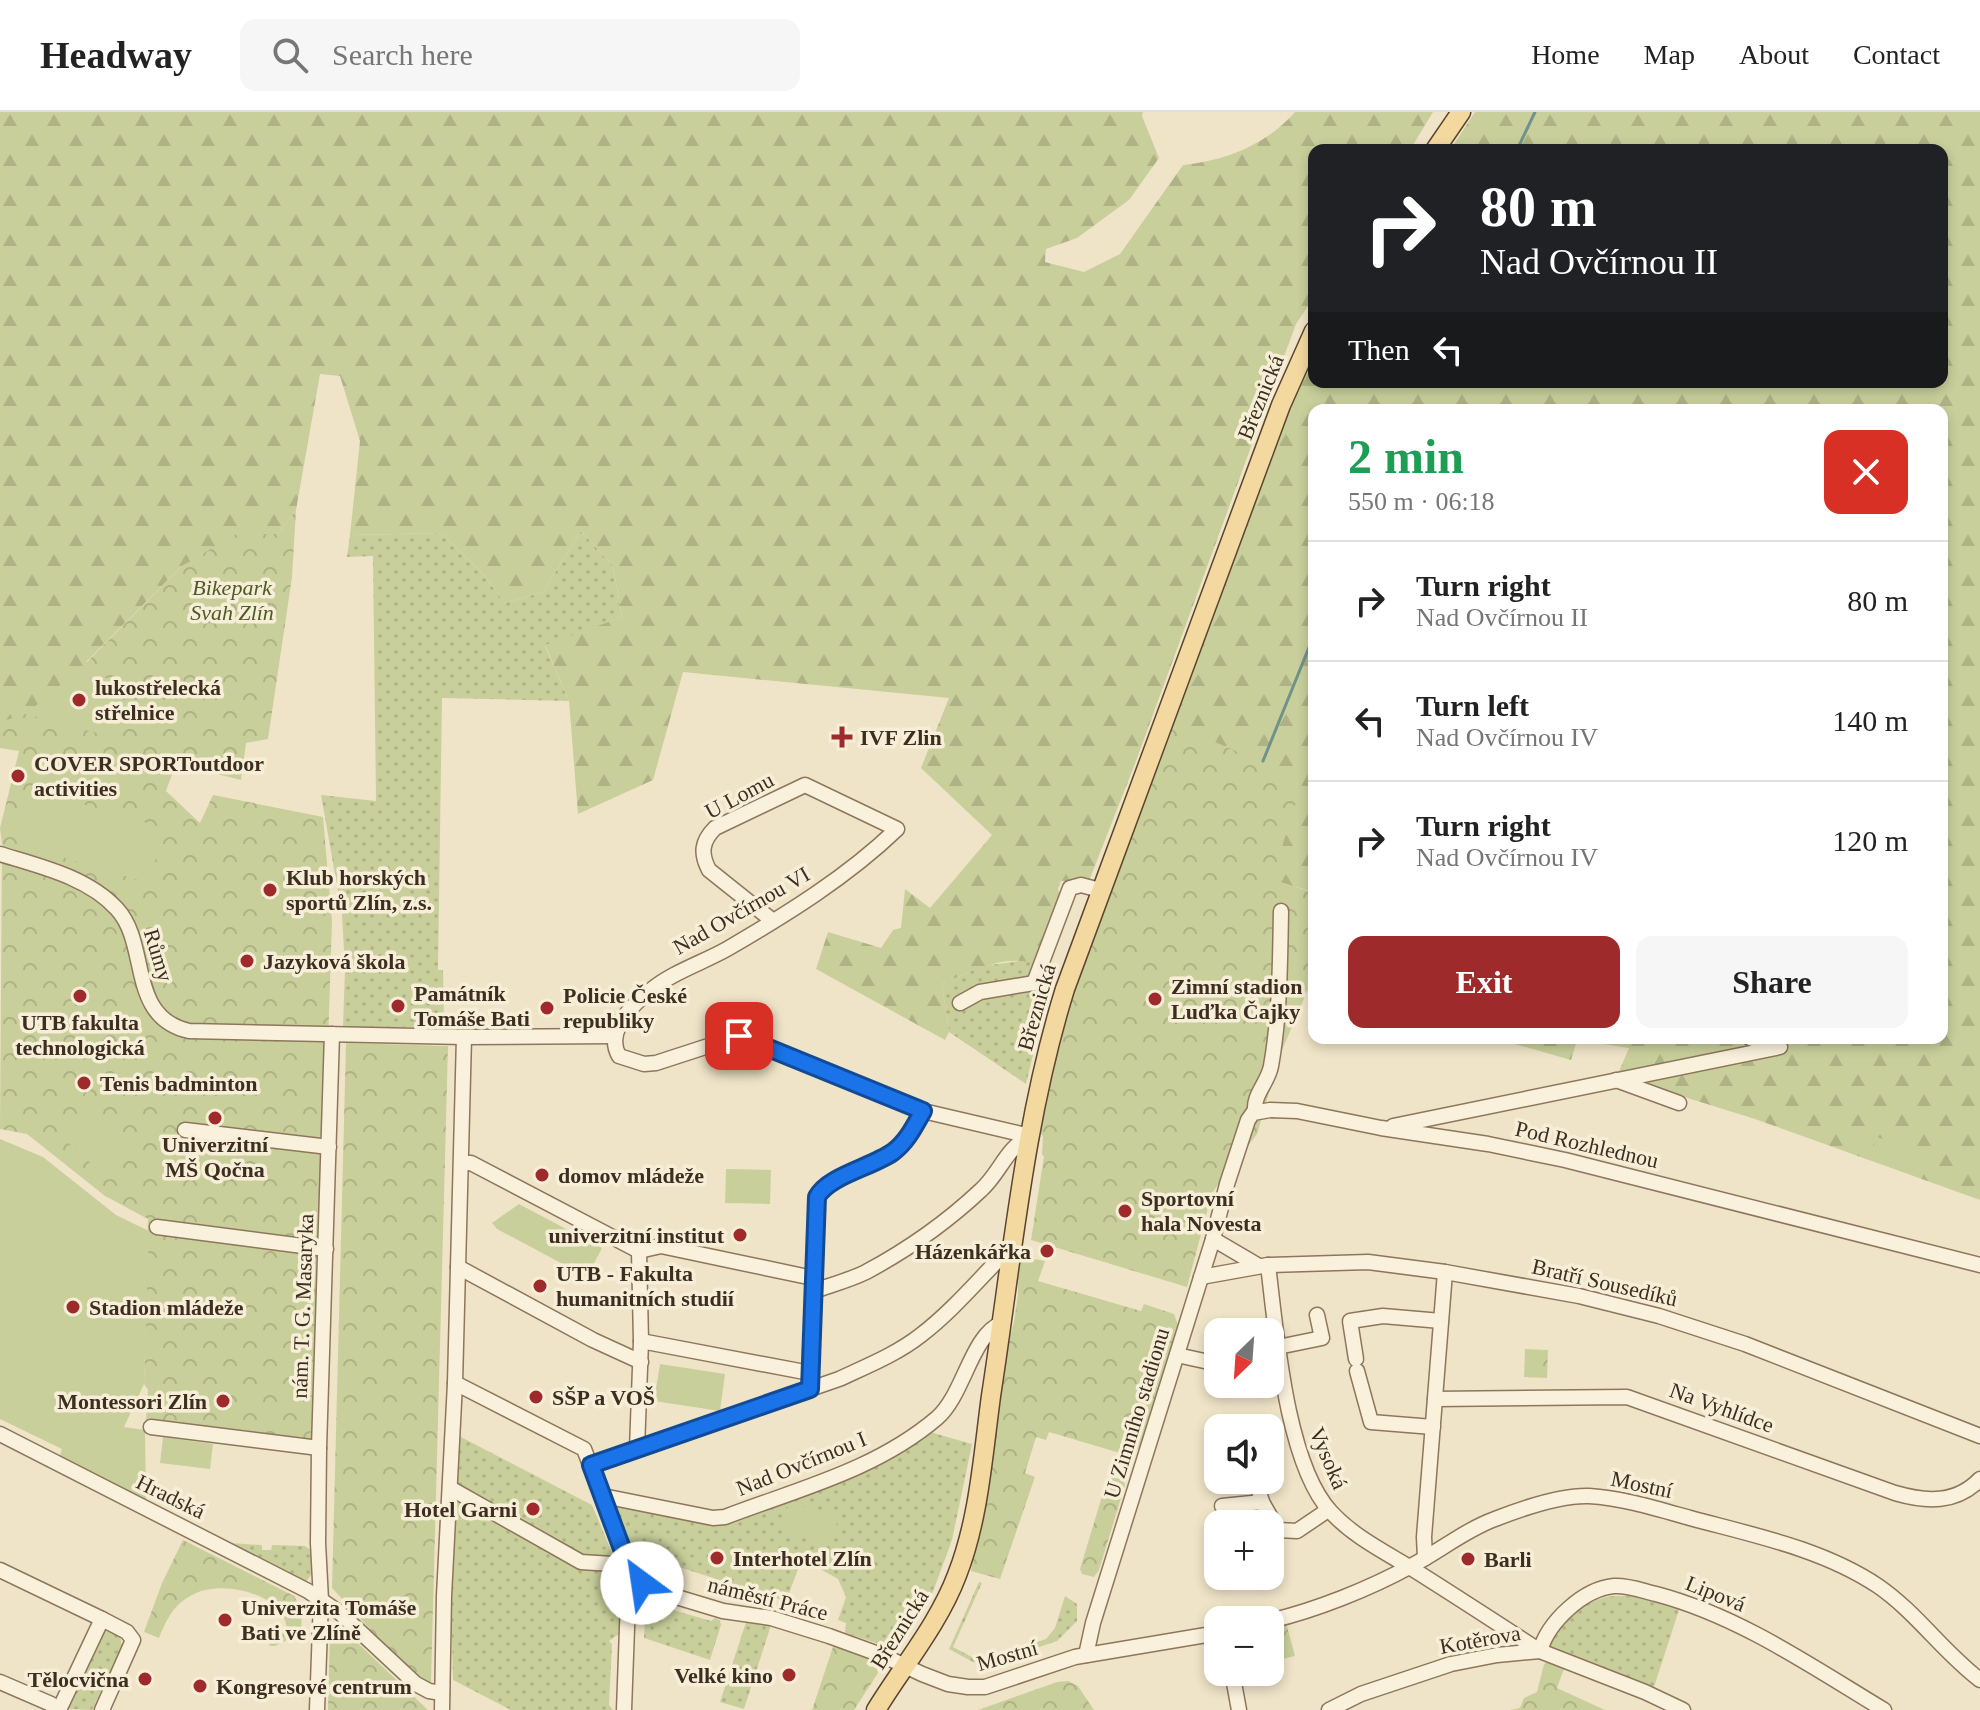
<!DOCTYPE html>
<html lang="en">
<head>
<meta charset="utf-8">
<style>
  :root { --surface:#fff; --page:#f6f6f6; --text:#222; --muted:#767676; --line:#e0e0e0; --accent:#9e2a2b }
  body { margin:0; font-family:Georgia,serif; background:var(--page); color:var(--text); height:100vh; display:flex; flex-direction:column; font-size:30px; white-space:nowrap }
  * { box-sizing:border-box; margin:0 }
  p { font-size:26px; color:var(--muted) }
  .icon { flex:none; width:44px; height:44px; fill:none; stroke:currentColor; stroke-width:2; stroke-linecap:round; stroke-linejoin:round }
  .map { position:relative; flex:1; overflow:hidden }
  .drawer { position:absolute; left:1308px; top:292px; width:640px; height:640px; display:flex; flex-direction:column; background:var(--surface); border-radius:16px; box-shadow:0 4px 12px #0003 }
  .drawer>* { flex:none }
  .guide { position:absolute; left:1308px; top:32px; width:640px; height:244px; border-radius:16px; box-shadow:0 4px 12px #0003; background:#202124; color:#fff; overflow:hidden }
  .needle { width:52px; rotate:205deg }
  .buttons { position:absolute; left:1204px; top:1206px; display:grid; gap:16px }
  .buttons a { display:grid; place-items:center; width:80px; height:80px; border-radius:16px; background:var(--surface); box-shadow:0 4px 12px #0003; font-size:40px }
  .pin { position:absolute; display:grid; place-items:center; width:68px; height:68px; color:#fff; margin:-34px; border-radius:16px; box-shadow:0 4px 12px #0006 }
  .me { position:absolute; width:88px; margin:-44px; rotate:329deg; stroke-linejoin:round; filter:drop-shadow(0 0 6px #0008) }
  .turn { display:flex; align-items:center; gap:28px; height:168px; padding:0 40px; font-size:36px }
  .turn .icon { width:104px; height:104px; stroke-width:2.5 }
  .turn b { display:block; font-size:56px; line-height:68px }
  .then { display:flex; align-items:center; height:76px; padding:0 40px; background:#0003; gap:16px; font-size:30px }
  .round { display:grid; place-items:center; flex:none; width:84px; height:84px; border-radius:16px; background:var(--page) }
  .headline { display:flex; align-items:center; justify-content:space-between; height:136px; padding:0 40px }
  h1 { font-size:48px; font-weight:800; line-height:60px; color:#1e9e55 }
  .cta { display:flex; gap:16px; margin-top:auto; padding:16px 40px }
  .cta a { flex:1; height:92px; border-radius:16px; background:var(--accent); color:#fff; font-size:32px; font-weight:800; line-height:92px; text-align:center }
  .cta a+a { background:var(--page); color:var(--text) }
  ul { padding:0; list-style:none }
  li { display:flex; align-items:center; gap:24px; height:120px; padding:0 40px; border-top:2px solid var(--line) }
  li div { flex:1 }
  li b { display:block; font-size:30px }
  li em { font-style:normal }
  header { display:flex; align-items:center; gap:48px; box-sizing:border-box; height:112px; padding:0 40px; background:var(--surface); border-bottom:2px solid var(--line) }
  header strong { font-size:38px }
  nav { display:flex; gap:44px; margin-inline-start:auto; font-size:28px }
  .search { width:560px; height:72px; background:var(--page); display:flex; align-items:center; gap:20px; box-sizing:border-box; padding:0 28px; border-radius:16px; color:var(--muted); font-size:30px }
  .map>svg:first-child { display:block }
  .grass { fill:url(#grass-dots) }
  .forest { fill:url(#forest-firs) }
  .park { fill:url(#park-crowns) }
  .pitch { fill:#c9cf9b }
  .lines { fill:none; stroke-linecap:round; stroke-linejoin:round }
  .stream { stroke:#6f938a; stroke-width:3 }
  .minor-casing { stroke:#8d765c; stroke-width:17 }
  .major-casing { stroke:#5b4430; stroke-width:21 }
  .minor { stroke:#faf1dc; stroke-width:14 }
  .major { stroke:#f3d9a0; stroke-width:18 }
  .route-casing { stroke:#114b97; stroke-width:20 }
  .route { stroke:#1a73e8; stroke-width:14 }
  .poi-dot { fill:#9e2a2b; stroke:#f7eed8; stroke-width:3 }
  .labels { text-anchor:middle; stroke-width:7; stroke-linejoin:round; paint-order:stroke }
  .street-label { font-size:22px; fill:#3d2e20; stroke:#f7eed8 }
  .park-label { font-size:22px; font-style:italic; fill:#4d5a26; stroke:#f7eed8 }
  .poi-label { font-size:22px; font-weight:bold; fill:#3d2e20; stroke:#f7eed8; text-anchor:start }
</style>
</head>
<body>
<header>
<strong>Headway</strong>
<div class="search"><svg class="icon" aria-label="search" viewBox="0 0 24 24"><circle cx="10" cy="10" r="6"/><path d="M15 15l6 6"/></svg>Search here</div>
<nav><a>Home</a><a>Map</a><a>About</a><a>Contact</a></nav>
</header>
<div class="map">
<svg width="1980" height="1598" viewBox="0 0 1980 1598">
  <defs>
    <pattern id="grass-dots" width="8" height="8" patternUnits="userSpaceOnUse" patternTransform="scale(2)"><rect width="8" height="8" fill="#c9cf9b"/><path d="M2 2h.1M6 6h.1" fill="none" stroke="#aeb285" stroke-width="1.8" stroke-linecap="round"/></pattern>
    <pattern id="forest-firs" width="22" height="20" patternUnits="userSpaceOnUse" patternTransform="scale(2)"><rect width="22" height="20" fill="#c9cf9b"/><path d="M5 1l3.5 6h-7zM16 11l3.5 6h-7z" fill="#aeb285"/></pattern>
    <pattern id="park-crowns" width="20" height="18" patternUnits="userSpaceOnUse" patternTransform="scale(2)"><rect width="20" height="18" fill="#c9cf9b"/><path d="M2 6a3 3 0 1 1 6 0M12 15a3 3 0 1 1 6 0" fill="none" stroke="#aeb285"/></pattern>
  </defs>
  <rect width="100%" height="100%" fill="#f0e4c8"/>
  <g class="grass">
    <path d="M581 419 613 454 622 505 545 534 569 589 442 586 438 858H443L444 915H343L345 857 342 802 321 683 376 689 373 444 347 445 350 423 441 421 483 462 505 491 543 480Z"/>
    <path d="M1027 848 1047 857 1037 894 1036 931 1026 972 949 920 942 872 982 854Z"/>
    <path d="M930 1320 972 1332 952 1428 931 1485 898 1533 886 1534 845 1521 846 1511 838 1508 846 1485 838 1467 802 1447 786 1489 628 1439 608 1391 711 1403 747 1401 844 1369 889 1347Z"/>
    <path d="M459 1324 592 1393 621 1462 619 1522 609 1529 612 1532 609 1593 613 1598H511L453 1568 451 1492Z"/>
    <path d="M230 1431 262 1433V1438H271L272 1433 305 1434 312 1439V1462L304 1472Z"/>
    <path d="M979 1470 982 1471 953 1535 972 1545 985 1547 1046 1527 1055 1516 1065 1484 1077 1492V1509L1057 1529 992 1551 973 1550 949 1537Z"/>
    <path d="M1640 1484 1680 1495 1654 1575 1549 1536C1557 1512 1582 1491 1606 1485 1616 1483 1629 1485 1640 1484Z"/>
    <path d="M646 1490 711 1509 715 1506 720 1508 721 1513 710 1548 644 1526Z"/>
    <path d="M746 1510 771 1513 744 1597 720 1590Z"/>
    <path d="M106 1519 120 1523 122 1534 92 1598 66 1597 100 1521Z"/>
  </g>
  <g class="forest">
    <path d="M0 0H1143L1142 4 1159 46 1129 88 1077 126 1046 137 1045 150 1084 160 1120 142 1183 53C1225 49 1266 33 1295 0H1433L1410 38H1314V185L1296 212 1136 649 1089 769H1061L1058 777 1061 786 1039 853C1008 840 971 859 942 872L949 920 945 928 816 857 828 820 881 836 893 818 901 816 905 777 930 796 992 723 921 656 949 586 683 560 653 668 578 702 569 589 545 533 622 505 613 454 581 419 543 480 505 491 483 462 441 421 350 423 360 329 340 264 320 262 296 398 278 422H259L182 454 86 550 115 573V626L0 610Z"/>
    <path d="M1475 0H1980V1088L1755 1007 1617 964 1629 936 1577 928 1571 948 1494 926H1942V298H1314V780L1271 768 1283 725 1064 905 1240 431 1301 270 1314 243V270H1942V38H1450Z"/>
  </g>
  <g class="park">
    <path d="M296 398 292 465 268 627 246 631 241 668 176 652 166 679 200 711 213 683 323 705 332 809 315 1332 146 1308 148 1278 144 1272 148 1107 105 1084 27 1022 0 1017 2 732 0 716 19 639 0 636V610L26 602 115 625V573L86 551 182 454 245 417 259 422H278Z"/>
    <path d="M1173 612 1303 668 1272 767 1314 781V863L1280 943 1257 1022 1212 1081 1187 1175 1031 1128 1044 1044 1042 1043 1043 1025 1037 1014 1064 905Z"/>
    <path d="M346 931 448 934 431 1570 429 1572 380 1528 332 1476Z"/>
    <path d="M1023 1145 1045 1149 1038 1169 1141 1199 1144 1192 1174 1202 1178 1213C1171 1235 1151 1327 1137 1338 1132 1343 1126 1342 1120 1341L1049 1320 1046 1328 1036 1325 1025 1361 1035 1365 1000 1467 971 1459 1000 1261 1014 1210 1018 1182V1152Z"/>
    <path d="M1525 1237 1548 1238 1547 1266 1524 1265Z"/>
    <path d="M1112 1365 1123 1368 1125 1373 1099 1458 1094 1465 1082 1462 1080 1457 1106 1371Z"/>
    <path d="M183 1428 294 1484 302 1498 301 1521 275 1534H270L268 1527 287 1516C282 1480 220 1467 192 1483 173 1493 167 1507 159 1526L144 1520 162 1471Z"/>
    <path d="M1286 1511 1295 1544 1270 1550V1515Z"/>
    <path d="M335 1514 342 1516 428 1598H328L330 1521Z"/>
    <path d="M834 1532 874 1548 878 1561 854 1598H812Z"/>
    <path d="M1550 1548 1565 1554 1557 1576 1605 1598H1509L1520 1596 1524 1586 1537 1580 1544 1552Z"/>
    <path d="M1068 1569 1078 1574 1094 1598H978L1057 1570Z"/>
  </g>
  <g class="pitch">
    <path d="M86 551 115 573V626L26 602Z"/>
    <path d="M28 676 154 713C150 727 164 733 153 754L140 761 138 768 21 733C22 713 9 706 30 688L26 684Z"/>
    <path d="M86 1006 130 1046 109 1068 66 1029Z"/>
    <path d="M1877 1025 1930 1043 1923 1063 1870 1045Z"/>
    <path d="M0 1027 43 1045 116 1103 149 1119 144 1272 124 1315 145 1318 146 1390 59 1346 62 1337 0 1307Z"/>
    <path d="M726 1057 771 1058 770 1092 725 1091Z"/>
    <path d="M519 1092 602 1136 587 1165 497 1117 492 1111Z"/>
    <path d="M660 1252 725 1262 720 1299 654 1289Z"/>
    <path d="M163 1325 213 1332 210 1357 160 1351Z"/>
    <path d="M789 1390 839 1405 830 1433 781 1417Z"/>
  </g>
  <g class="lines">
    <g class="stream">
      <path d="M1517 38 1535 0"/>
      <path d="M1263 649 1314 523"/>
    </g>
    <defs>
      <g id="minor">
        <path d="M0 742C39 754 88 765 117 797 150 833 127 905 189 919L464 925 614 924"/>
        <path d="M773 809 709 758C700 741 702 729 715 716L805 673 897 717C847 765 787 802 727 837 702 851 673 860 651 878 632 893 605 919 619 944L644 952 656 951 739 924 923 999 1030 1024"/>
        <path d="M960 891 980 880 1034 871 1070 776 1081 773 1100 778"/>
        <path d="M1750 926 1776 934"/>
        <path d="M1616 968 1679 991"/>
        <path d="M1255 1000C1253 982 1268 971 1271 954 1280 904 1280 850 1281 799"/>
        <path d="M1393 1014 1780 935"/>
        <path d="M185 1018 329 1035"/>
        <path d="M462 1051H471L639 1139 641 1229 637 1337"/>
        <path d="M157 1115 326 1137"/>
        <path d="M1213 1127 1259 1154"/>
        <path d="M639 1139 661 1134 813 1166"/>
        <path d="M1268 1153C1276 1218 1286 1352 1331 1400 1353 1424 1383 1439 1411 1456 1454 1483 1497 1511 1540 1539"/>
        <path d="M458 1155 593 1228 641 1250"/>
        <path d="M1201 1165 1268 1153 1368 1150 1445 1160 1579 1184 1659 1204 1745 1232 1980 1324"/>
        <path d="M814 1179C831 1173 850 1168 866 1160 907 1138 947 1110 981 1078 1000 1061 1006 1036 1030 1024"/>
        <path d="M641 1229 810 1261"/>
        <path d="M1278 1235 1322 1226 1317 1203"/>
        <path d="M1177 1243 1218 1252"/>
        <path d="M1356 1247 1350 1209 1383 1204 1441 1209"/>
        <path d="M1357 1259 1371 1310 1433 1315"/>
        <path d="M455 1271 584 1337 628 1453 642 1471 660 1480 723 1499 771 1506 829 1524 884 1544 922 1562 948 1572 968 1575H985L1075 1545 1218 1521"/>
        <path d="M810 1277 817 1085C829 1063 872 1055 893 1040 907 1030 915 1013 923 999"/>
        <path d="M1435 1287 1627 1285 1895 1381C1926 1390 1956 1392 1980 1367"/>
        <path d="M151 1315 319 1336"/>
        <path d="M0 1322 308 1479 340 1501 416 1572 429 1579 442 1581"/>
        <path d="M591 1353 839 1267C867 1254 897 1242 921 1223 955 1197 983 1162 1014 1132"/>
        <path d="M1256 1368 1262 1390 1278 1418 1297 1419 1328 1398"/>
        <path d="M450 1376 581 1450 628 1453"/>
        <path d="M603 1384 713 1406 725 1405C798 1377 876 1358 937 1306 964 1283 971 1223 1002 1211"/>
        <path d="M1222 1394 1262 1390"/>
        <path d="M1425 1446 1424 1425 1445 1160"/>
        <path d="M0 1458 102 1507 59 1598"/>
        <path d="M102 1507 127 1520 133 1528 102 1598"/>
        <path d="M1270 1509C1316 1498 1369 1477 1411 1454 1440 1439 1465 1418 1495 1407 1523 1396 1560 1383 1589 1384 1623 1386 1658 1397 1690 1406 1753 1423 1823 1437 1878 1474 1916 1500 1943 1540 1980 1568"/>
        <path d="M1540 1539C1548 1510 1583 1477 1614 1474 1628 1473 1643 1479 1656 1482 1739 1504 1811 1554 1884 1598"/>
        <path d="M1086 1543 1093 1511 1213 1127 1227 1072 1248 1008 1253 1001 1270 998 1297 999 1381 1016 1488 1032 1565 1048 1980 1153"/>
        <path d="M1232 1560 1239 1598"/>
        <path d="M0 1570 51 1592 54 1598"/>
        <path d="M317 1598 321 1488 318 1431 319 1336 332 922"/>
        <path d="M442 1598 444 1484 455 1271 464 925"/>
        <path d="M624 1598 628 1489"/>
        <path d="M1329 1598 1361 1582 1451 1552 1497 1543 1540 1539 1645 1580 1683 1598"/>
      </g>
      <g id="major">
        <path d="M1435 38 1461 0"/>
        <path d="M876 1598C903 1554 939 1511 957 1463 979 1407 983 1343 991 1284 1012 1148 1024 1008 1065 877L1281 293 1314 219"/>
      </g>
    </defs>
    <use href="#minor" class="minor-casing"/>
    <use href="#major" class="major-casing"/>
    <use href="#minor" class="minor"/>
    <use href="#major" class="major"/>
  </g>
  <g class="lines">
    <defs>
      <path id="route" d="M642 1471 628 1453 591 1353 810 1277 817 1085C828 1064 872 1055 893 1040 907 1030 915 1013 923 999L739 924"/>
    </defs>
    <use href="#route" class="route-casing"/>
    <use href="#route" class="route"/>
  </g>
  <g class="poi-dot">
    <circle cx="79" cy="588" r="8"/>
    <path d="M838 613h8v8h8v8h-8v8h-8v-8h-8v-8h8z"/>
    <circle cx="18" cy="664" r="8"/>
    <circle cx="270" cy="778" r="8"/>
    <circle cx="247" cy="849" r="8"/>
    <circle cx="80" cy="884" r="8"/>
    <circle cx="1155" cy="887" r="8"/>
    <circle cx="398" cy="894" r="8"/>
    <circle cx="547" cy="896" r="8"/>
    <circle cx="84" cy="971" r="8"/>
    <circle cx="215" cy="1006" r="8"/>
    <circle cx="542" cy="1063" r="8"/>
    <circle cx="1125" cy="1099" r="8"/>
    <circle cx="740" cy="1123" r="8"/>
    <circle cx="1047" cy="1139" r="8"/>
    <circle cx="540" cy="1174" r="8"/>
    <circle cx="73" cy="1195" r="8"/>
    <circle cx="536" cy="1285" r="8"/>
    <circle cx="223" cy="1289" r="8"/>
    <circle cx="533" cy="1397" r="8"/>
    <circle cx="717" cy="1446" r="8"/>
    <circle cx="1468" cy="1447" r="8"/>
    <circle cx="225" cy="1508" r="8"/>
    <circle cx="789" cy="1563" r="8"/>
    <circle cx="145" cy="1567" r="8"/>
    <circle cx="200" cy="1574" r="8"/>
  </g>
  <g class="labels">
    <g class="street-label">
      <text transform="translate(1260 285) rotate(-68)" y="8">Březnická</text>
      <text transform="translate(739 683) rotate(-28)" y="8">U Lomu</text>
      <text transform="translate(741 798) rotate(-30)" y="8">Nad Ovčírnou VI</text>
      <text transform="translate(159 843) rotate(73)" y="8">Růmy</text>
      <text transform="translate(1036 895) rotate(-74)" y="8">Březnická</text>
      <text transform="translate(1587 1032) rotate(13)" y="8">Pod Rozhlednou</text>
      <text transform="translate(1605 1170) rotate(13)" y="8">Bratří Sousedíků</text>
      <text transform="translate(302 1194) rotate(-88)" y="8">nám. T. G. Masaryka</text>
      <text transform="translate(1722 1295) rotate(20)" y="8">Na Vyhlídce</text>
      <text transform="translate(1136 1301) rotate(-73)" y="8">U Zimního stadionu</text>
      <text transform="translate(1329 1346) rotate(67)" y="8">Vysoká</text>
      <text transform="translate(801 1351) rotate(-22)" y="8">Nad Ovčírnou I</text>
      <text transform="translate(1642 1372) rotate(12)" y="8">Mostní</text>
      <text transform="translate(171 1384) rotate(26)" y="8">Hradská</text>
      <text transform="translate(1716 1481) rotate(22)" y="8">Lipová</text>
      <text transform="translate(768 1486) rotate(14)" y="8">náměstí Práce</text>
      <text transform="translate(899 1517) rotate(-58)" y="8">Březnická</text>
      <text transform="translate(1480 1527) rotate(-10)" y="8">Kotěrova</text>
      <text transform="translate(1007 1543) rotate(-16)" y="8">Mostní</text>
    </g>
    <g class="park-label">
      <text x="232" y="483">Bikepark<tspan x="232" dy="25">Svah Zlín</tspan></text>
    </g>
    <g class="poi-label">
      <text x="95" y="583">lukostřelecká<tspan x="95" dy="25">střelnice</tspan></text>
      <text x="860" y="633">IVF Zlin</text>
      <text x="34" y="659">COVER SPORToutdoor<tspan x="34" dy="25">activities</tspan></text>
      <text x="286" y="773">Klub horských<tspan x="286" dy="25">sportů Zlín, z.s.</tspan></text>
      <text x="263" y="857">Jazyková škola</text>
      <text x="1171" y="882">Zimní stadion<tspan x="1171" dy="25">Luďka Čajky</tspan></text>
      <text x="414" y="889">Památník<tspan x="414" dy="25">Tomáše Bati</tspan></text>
      <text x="563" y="891">Policie České<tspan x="563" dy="25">republiky</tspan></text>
      <text x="80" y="918" text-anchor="middle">UTB fakulta<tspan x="80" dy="25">technologická</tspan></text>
      <text x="100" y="979">Tenis badminton</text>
      <text x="215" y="1040" text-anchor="middle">Univerzitní<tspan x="215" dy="25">MŠ Qočna</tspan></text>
      <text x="558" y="1071">domov mládeže</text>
      <text x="1141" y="1094">Sportovní<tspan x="1141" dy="25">hala Novesta</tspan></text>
      <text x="724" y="1131" text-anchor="end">univerzitní institut</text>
      <text x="1031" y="1147" text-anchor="end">Házenkářka</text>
      <text x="556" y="1169">UTB - Fakulta<tspan x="556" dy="25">humanitních studií</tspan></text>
      <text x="89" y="1203">Stadion mládeže</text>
      <text x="552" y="1293">SŠP a VOŠ</text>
      <text x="207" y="1297" text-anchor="end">Montessori Zlín</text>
      <text x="517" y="1405" text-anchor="end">Hotel Garni</text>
      <text x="733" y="1454">Interhotel Zlín</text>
      <text x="1484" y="1455">Barli</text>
      <text x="241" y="1503">Univerzita Tomáše<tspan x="241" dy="25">Bati ve Zlíně</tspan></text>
      <text x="773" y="1571" text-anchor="end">Velké kino</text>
      <text x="129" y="1575" text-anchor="end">Tělocvična</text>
      <text x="216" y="1582">Kongresové centrum</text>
    </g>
  </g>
</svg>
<div class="buttons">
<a><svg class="needle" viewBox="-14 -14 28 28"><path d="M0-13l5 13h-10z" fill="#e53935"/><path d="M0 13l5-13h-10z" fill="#767676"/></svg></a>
<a><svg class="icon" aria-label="sound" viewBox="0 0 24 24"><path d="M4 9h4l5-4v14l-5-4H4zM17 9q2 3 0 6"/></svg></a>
<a>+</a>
<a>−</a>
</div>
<div class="pin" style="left:739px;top:924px;background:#d93025"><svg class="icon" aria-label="arrive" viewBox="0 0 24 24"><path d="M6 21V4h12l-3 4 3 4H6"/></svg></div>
<svg class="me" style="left:642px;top:1471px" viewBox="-20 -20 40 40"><circle r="19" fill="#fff"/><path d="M0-13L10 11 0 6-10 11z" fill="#1a73e8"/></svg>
<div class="guide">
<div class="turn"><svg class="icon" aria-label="right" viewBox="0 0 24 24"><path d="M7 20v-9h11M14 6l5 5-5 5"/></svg><div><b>80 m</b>Nad Ovčírnou II</div></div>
<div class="then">Then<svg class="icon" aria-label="left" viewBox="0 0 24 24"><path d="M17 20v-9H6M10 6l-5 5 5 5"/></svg></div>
</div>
<section class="drawer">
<div class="headline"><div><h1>2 min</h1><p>550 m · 06:18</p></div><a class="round" style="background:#d93025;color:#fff"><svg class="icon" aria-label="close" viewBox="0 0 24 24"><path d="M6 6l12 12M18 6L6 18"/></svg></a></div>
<ul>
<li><svg class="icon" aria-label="right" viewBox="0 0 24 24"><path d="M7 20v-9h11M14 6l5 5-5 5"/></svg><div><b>Turn right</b><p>Nad Ovčírnou II</p></div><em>80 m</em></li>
<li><svg class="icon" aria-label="left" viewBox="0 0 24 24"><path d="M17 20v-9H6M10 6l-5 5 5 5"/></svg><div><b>Turn left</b><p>Nad Ovčírnou IV</p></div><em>140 m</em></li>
<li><svg class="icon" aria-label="right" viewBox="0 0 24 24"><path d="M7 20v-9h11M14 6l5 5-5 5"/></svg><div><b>Turn right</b><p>Nad Ovčírnou IV</p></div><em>120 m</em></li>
</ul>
<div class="cta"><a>Exit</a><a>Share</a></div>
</section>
</div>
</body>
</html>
